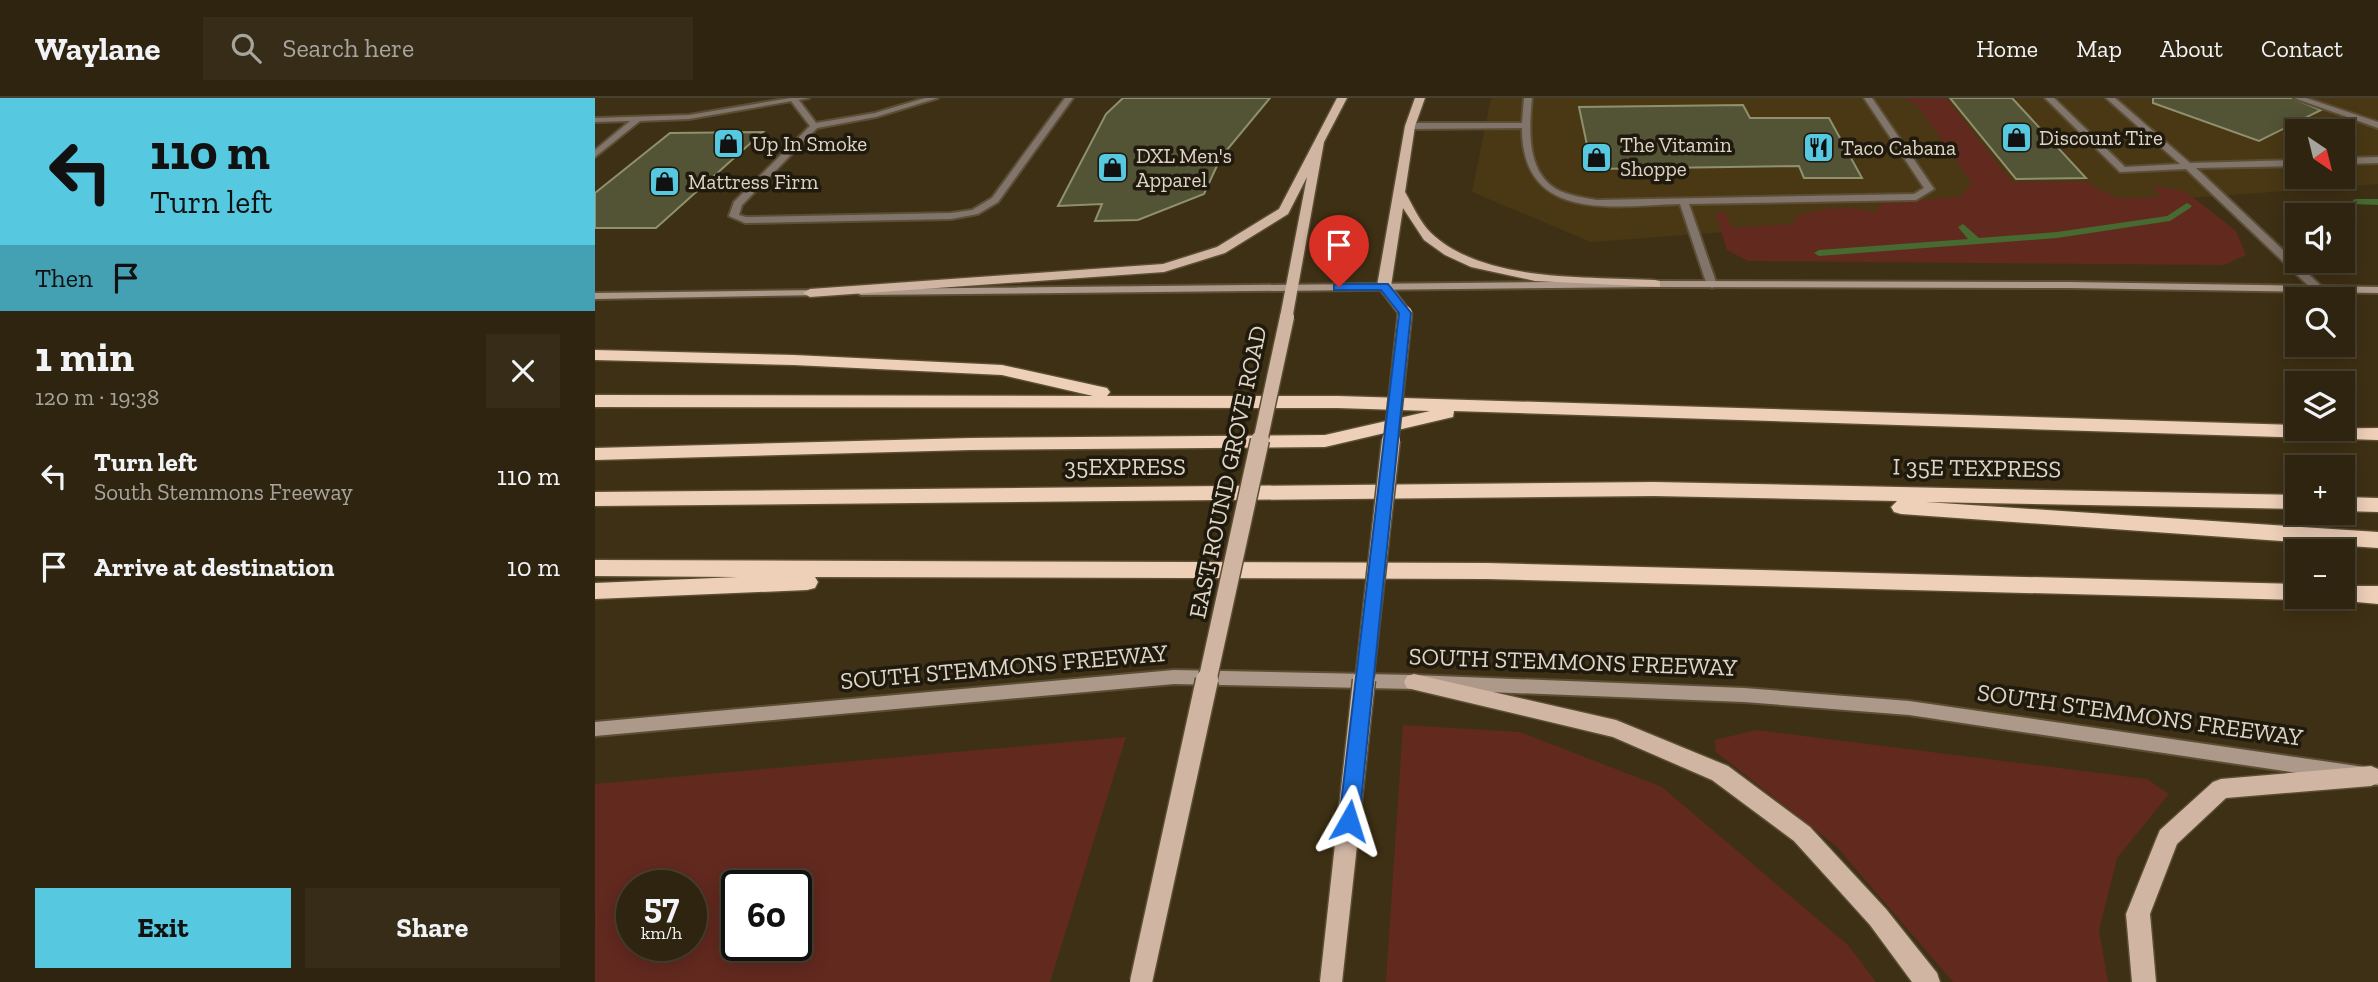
<!DOCTYPE html>
<html lang="en">
<head>
<meta charset="utf-8">
<style>
  :root { --surface:#2e240f; --page:#362c18; --text:#f1f3f6; --muted:#a7a49e; --line:#49412f; --accent:#56c9e0 }
  body { margin:0; font-family:"Zilla Slab",serif; background:var(--page); color:var(--text); height:100vh; display:flex; flex-direction:column; font-size:26px; white-space:nowrap }
  * { box-sizing:border-box; margin:0 }
  p { font-size:23px; color:var(--muted) }
  .icon { flex:none; width:38px; height:38px; fill:none; stroke:currentColor; stroke-width:2; stroke-linecap:round; stroke-linejoin:round }
  .map { position:relative; flex:1; overflow:hidden }
  .panel { display:flex; flex-direction:column; background:var(--surface); width:595px }
  .panel>* { flex:none }
  .banner { background:#56c9e0; color:#111; overflow:hidden }
  .needle { width:46px; rotate:145deg }
  .controls { position:absolute; left:1690px; top:21px; display:grid; gap:14px }
  .controls a { display:grid; place-items:center; width:70px; height:70px; border-radius:0px; background:var(--surface); box-shadow:0 4px 18px #0003,0 0 0 2px var(--line); font-size:35px }
  .speed { position:absolute; left:21px; top:772px; display:flex; gap:14px; font-size:35px; font-weight:700; text-align:center }
  .speed>* { display:grid; place-content:center; width:91px; height:91px; border-radius:50%; background:var(--surface); box-shadow:0 4px 18px #0003,0 0 0 2px var(--line); line-height:1 }
  .speed small { font-size:18px; font-weight:400 }
  .speed .limit { border:4px solid #111; border-radius:10px; background:#fff; color:#111 }
  .pin { position:absolute; display:grid; place-items:center; width:60px; height:60px; color:#fff; margin:-72px -30px; border-radius:50% 50% 50% 0; rotate:-45deg; box-shadow:0 0 7px #0007 }
  .pin .icon { rotate:45deg }
  .me { position:absolute; width:77px; margin:-38px; rotate:6deg; stroke-linejoin:round; filter:drop-shadow(0 0 5px #0008) }
  .turn { display:flex; align-items:center; gap:24px; height:147px; padding:0 35px; font-size:32px }
  .turn .icon { width:91px; height:91px; stroke-width:2.5 }
  .turn b { display:block; font-size:49px; line-height:60px }
  .then { display:flex; align-items:center; height:66px; padding:0 35px; background:#0003; gap:14px; font-size:26px }
  .round { display:grid; place-items:center; flex:none; width:74px; height:74px; border-radius:0px; background:var(--page) }
  .head { display:flex; align-items:center; justify-content:space-between; height:119px; padding:0 35px }
  h1 { font-size:42px; font-weight:700; line-height:52px }
  .button { display:flex; gap:14px; margin-top:auto; padding:14px 35px }
  .button a { flex:1; height:80px; border-radius:0px; background:var(--accent); color:#111; font-size:28px; font-weight:700; line-height:80px; text-align:center }
  .button a+a { background:var(--page); color:var(--text) }
  ul { padding:0; list-style:none }
  li { display:flex; align-items:center; gap:21px; height:91px; padding:0 35px }
  li div { flex:1 }
  li b { display:block; font-size:26px }
  li em { font-style:normal }
  header { display:flex; align-items:center; gap:42px; box-sizing:border-box; height:98px; padding:0 35px; background:var(--surface); border-bottom:2px solid var(--line) }
  header strong { font-size:33px }
  nav { display:flex; gap:38px; margin-inline-start:auto; font-size:24px }
  .search { width:490px; height:63px; background:var(--page); display:flex; align-items:center; gap:18px; box-sizing:border-box; padding:0 24px; border-radius:0px; color:var(--muted); font-size:26px }
  main { display:flex; flex:1; min-height:0 }
  .map>svg:first-child { display:block }
  .built { fill:#4a3814; fill-rule:evenodd }
  .green { fill:#62291f; fill-rule:evenodd }
  .lines { fill:none; stroke-linecap:round; stroke-linejoin:round }
  .stream { fill:#466a30; fill-rule:evenodd }
  .building { fill:#535435; stroke:#8e906e; stroke-width:2 }
  .service-casing { stroke:#5b4e34; stroke-width:4 }
  .minor-casing { stroke:#5b4e34; stroke-width:4 }
  .secondary-casing { stroke:#5b4e34; stroke-width:4 }
  .primary-casing { stroke:#5b4e34; stroke-width:3 }
  .motorway-casing { stroke:#5b4e34; stroke-width:3 }
  .service { fill:#81746b; fill-rule:evenodd }
  .minor { fill:#81746b; fill-rule:evenodd }
  .secondary { fill:#ad998a; fill-rule:evenodd }
  .primary { fill:#cfb5a2; fill-rule:evenodd }
  .motorway { fill:#eecfb8; fill-rule:evenodd }
  .primary-bridge-far2-casing { stroke:#5b4e34; stroke-width:17; stroke-linecap:butt }
  .primary-bridge-far1-casing { stroke:#5b4e34; stroke-width:21; stroke-linecap:butt }
  .primary-bridge-casing { stroke:#5b4e34; stroke-width:25; stroke-linecap:butt }
  .primary-bridge-far2 { stroke:#cfb5a2; stroke-width:14 }
  .primary-bridge-far1 { stroke:#cfb5a2; stroke-width:18 }
  .primary-bridge { stroke:#cfb5a2; stroke-width:22 }
  .route { fill:#1a73e8; stroke:#114b97; stroke-width:2 }
  .labels { text-anchor:middle; stroke-width:7; stroke-linejoin:round; paint-order:stroke }
  .far-poi-label { font-size:21px; fill:#ddd5c5; stroke:#20190d; text-anchor:start }
  .street-label { font-size:24px; fill:#ddd5c5; stroke:#20190d }
</style>
</head>
<body>
<header>
<strong>Waylane</strong>
<div class="search"><svg class="icon" aria-label="search" viewBox="0 0 24 24"><circle cx="10" cy="10" r="6"/><path d="M15 15l6 6"/></svg>Search here</div>
<nav><a>Home</a><a>Map</a><a>About</a><a>Contact</a></nav>
</header>
<main>
<section class="panel">
<div class="banner">
<div class="turn"><svg class="icon" aria-label="left" viewBox="0 0 24 24"><path d="M17 20v-9H6M10 6l-5 5 5 5"/></svg><div><b>110 m</b>Turn left</div></div>
<div class="then">Then<svg class="icon" aria-label="arrive" viewBox="0 0 24 24"><path d="M6 21V4h12l-3 4 3 4H6"/></svg></div>
</div>
<div class="head"><div><h1>1 min</h1><p>120 m · 19:38</p></div><a class="round"><svg class="icon" aria-label="close" viewBox="0 0 24 24"><path d="M6 6l12 12M18 6L6 18"/></svg></a></div>
<ul>
<li><svg class="icon" aria-label="left" viewBox="0 0 24 24"><path d="M17 20v-9H6M10 6l-5 5 5 5"/></svg><div><b>Turn left</b><p>South Stemmons Freeway</p></div><em>110 m</em></li>
<li><svg class="icon" aria-label="arrive" viewBox="0 0 24 24"><path d="M6 21V4h12l-3 4 3 4H6"/></svg><div><b>Arrive at destination</b></div><em>10 m</em></li>
</ul>
<div class="button"><a>Exit</a><a>Share</a></div>
</section>
<div class="map">
<svg width="1783" height="884" viewBox="0 0 1783 884">
  <rect width="100%" height="100%" fill="#3e3014"/>
  <path class="built" d="M896 0H1783V86L996 144 877 94ZM1703 33H1748V79H1703Z"/>
  <g class="green">
    <path d="M1309 0H1351L1417 84H1494C1502 93 1513 94 1523 101L1567 99 1556 87 1588 93 1604 104 1641 133 1651 157 1629 167 1153 163 1132 152 1121 116 1130 114 1137 130 1198 126 1200 119C1231 109 1248 108 1281 114L1286 105 1365 99 1377 85 1323 8Z"/>
    <path d="M808 627 925 634 1067 689 1253 847 1281 884H791Z"/>
    <path d="M1161 632 1552 681 1574 696 1522 760 1504 832 1513 884H1358L1241 748 1121 654 1120 642Z"/>
    <path d="M531 639 455 884H0V686ZM37 788H96V847H37ZM142 788H201V847H142Z"/>
  </g>
  <g class="lines">
    <g class="stream">
      <path d="M1761 101H1783V107L1758 106V102Z"/>
      <path d="M1592 105 1597 108 1595 110 1575 123 1462 140 1224 158 1219 155 1224 152 1373 141 1363 129 1368 126 1384 140 1462 134 1572 118Z"/>
    </g>
  </g>
  <g class="building">
    <path d="M528 0H675L626 59 609 96 543 122 500 123 507 106 463 108 511 16Z"/>
    <path d="M1355 0H1417L1491 80 1421 81Z"/>
    <path d="M1558 0H1697L1726 12 1664 43 1558 5Z"/>
    <path d="M1148 7 1155 20H1234L1267 80H1209L1204 68 997 71 984 9Z"/>
    <path d="M168 34 61 130H0V95L75 35Z"/>
  </g>
  <g class="lines">
    <defs>
      <g id="service">
        <path d="M330 0H343L281 19 222 30 147 107 144 117 151 119 356 115 377 112 397 100 470 0H478L403 104 383 116 356 121 150 125 134 118 139 104 215 28 196 3 197 1H203L221 25 280 15Z"/>
        <path d="M929 0H937C934 32 931 77 965 93 977 98 990 100 1002 102L1319 96 1329 90 1269 0H1277L1339 91 1321 102 1094 106 1122 187 1117 190 1112 187 1085 106C1018 108 927 125 927 30L815 31 811 28 815 25H927Z"/>
        <path d="M1450 0H1459L1530 69 1585 66 1511 0H1520L1595 65 1703 62V68L1601 70 1726 188V192H1718L1591 71 1525 74Z"/>
        <path d="M1699 0H1711L1783 24V30Z"/>
        <path d="M1783 59V65L1748 66V60Z"/>
      </g>
      <path id="minor" d="M195 0H214L94 21 45 23 0 59V52L35 23 0 24V20L94 17Z"/>
      <g id="secondary">
        <path d="M1060 183 1474 184 1783 189V195L1474 190 1060 189 266 197 261 194 266 191Z"/>
        <path d="M224 192 228 193V197L0 201V195Z"/>
        <path d="M579 572 819 577 1149 590 1314 603 1783 671V687L1314 617 1149 604 819 591 579 586 0 638V624Z"/>
      </g>
      <g id="primary">
        <path d="M742 0H752L729 44 697 222H687L685 219 712 79 693 116 630 155 569 174 215 199 208 195 215 191 568 166 622 149 684 111Z"/>
        <path d="M820 0H830L820 28 810 94C818 108 825 124 836 135 889 185 992 178 1060 182L1065 183V189L940 183 876 169 850 157 829 142 808 110 796 188 817 215 815 218H805L782 188 810 28Z"/>
        <path d="M819 576 1021 622 1133 668 1215 729 1291 811 1342 875 1345 884H1317L1275 827 1199 743 1117 682 1018 639 812 590 809 584 812 578Z"/>
        <path d="M1776 668 1783 671V685L1776 688 1631 700 1582 746 1555 816 1561 884H1537L1531 816 1562 739 1565 732 1618 684 1626 681Z"/>
      </g>
      <g id="motorway">
        <path d="M0 252 199 257 407 267 512 290 515 294 512 298H743L1703 327V331L1783 330V342L859 313 858 319 730 349 375 352 0 362V350L375 340 730 337 835 313 743 310 0 309V297L498 298 407 277 199 267 0 262Z"/>
        <path d="M1059 384 1703 397V411L1331 404 1783 434V450L1306 416 1299 414 1296 409 1302 403 1059 398 0 408V394Z"/>
        <path d="M1748 399 1783 400V414L1748 413Z"/>
        <path d="M0 462 892 465 1703 486V499H1711L1703 502 892 481 220 479 223 484 220 490 212 492 0 501V485L143 479 0 478Z"/>
        <path d="M1748 488H1783V506L1740 502 1738 499H1748Z"/>
      </g>
    </defs>
    <use href="#service" class="service-casing"/>
    <use href="#minor" class="minor-casing"/>
    <use href="#secondary" class="secondary-casing"/>
    <use href="#primary" class="primary-casing"/>
    <use href="#motorway" class="motorway-casing"/>
    <use href="#service" class="service"/>
    <use href="#minor" class="minor"/>
    <use href="#secondary" class="secondary"/>
    <use href="#primary" class="primary"/>
    <use href="#motorway" class="motorway"/>
    <defs>
      <g id="primary-bridge-far2">
        <path d="M665 344 692 219"/>
        <path d="M796 344 810 215"/>
      </g>
      <g id="primary-bridge-far1">
        <path d="M612 584 665 342"/>
        <path d="M769 584 796 342"/>
      </g>
      <g id="primary-bridge">
        <path d="M546 884 612 582"/>
        <path d="M736 884 769 582"/>
      </g>
    </defs>
    <use href="#primary-bridge-far2" class="primary-bridge-far2-casing"/>
    <use href="#primary-bridge-far1" class="primary-bridge-far1-casing"/>
    <use href="#primary-bridge" class="primary-bridge-casing"/>
    <use href="#primary-bridge-far2" class="primary-bridge-far2"/>
    <use href="#primary-bridge-far1" class="primary-bridge-far1"/>
    <use href="#primary-bridge" class="primary-bridge"/>
  </g>
  <path class="route" d="M744 186H793L816 215 764 723 761 730 754 733 747 730 744 723 804 215 786 192H739V187Z"/>
  <defs>
    <symbol id="shop-square" viewBox="-11 -11 22 22"><rect x="-9" y="-9" width="18" height="18" rx="4" fill="#56c9e0" stroke="#20190d"/><path d="M-5-2.5h2.3a2.7 3.5 0 0 1 5.4 0H5L5.5 6h-11ZM-1.5-2.5h3a1.5 2.3 0 0 0-3 0Z" fill="#111"/></symbol>
    <symbol id="restaurant-square" viewBox="-11 -11 22 22"><rect x="-9" y="-9" width="18" height="18" rx="4" fill="#56c9e0" stroke="#20190d"/><path d="M-5-6h1v4h1v-4h1v4h1v-4h1v5L-1.5 .5V6h-2V.5L-5-1ZM5-6V6H3V1.5H1.5Q1.5-4 5-6Z" fill="#111"/></symbol>
  </defs>
  <g fill-rule="evenodd">
    <use href="#shop-square" x="1404" y="22" width="35" height="35"/>
    <use href="#shop-square" x="116" y="28" width="35" height="35"/>
    <use href="#restaurant-square" x="1206" y="32" width="35" height="35"/>
    <use href="#shop-square" x="984" y="42" width="35" height="35"/>
    <use href="#shop-square" x="500" y="52" width="35" height="35"/>
    <use href="#shop-square" x="52" y="66" width="35" height="35"/>
  </g>
  <g class="labels">
    <g class="far-poi-label">
      <text x="1444" y="47">Discount Tire</text>
      <text x="157" y="53">Up In Smoke</text>
      <text x="1025" y="54">The Vitamin<tspan x="1025" dy="24">Shoppe</tspan></text>
      <text x="1246" y="57">Taco Cabana</text>
      <text x="541" y="65">DXL Men's<tspan x="541" dy="24">Apparel</tspan></text>
      <text x="93" y="91">Mattress Firm</text>
    </g>
    <g class="street-label">
      <text x="530" y="377">35EXPRESS</text>
      <text transform="translate(1382 370) rotate(1)" y="8">I 35E TEXPRESS</text>
      <text transform="translate(633 374) rotate(-78)" y="8">EAST ROUND GROVE ROAD</text>
      <text transform="translate(978 564) rotate(2)" y="8">SOUTH STEMMONS FREEWAY</text>
      <text transform="translate(409 569) rotate(-5)" y="8">SOUTH STEMMONS FREEWAY</text>
      <text transform="translate(1545 617) rotate(8)" y="8">SOUTH STEMMONS FREEWAY</text>
    </g>
  </g>
</svg>
<div class="controls">
<a><svg class="needle" viewBox="-14 -14 28 28"><path d="M0-13l5 13h-10z" fill="#e53935"/><path d="M0 13l5-13h-10z" fill="#a7a49e"/></svg></a>
<a><svg class="icon" aria-label="sound" viewBox="0 0 24 24"><path d="M4 9h4l5-4v14l-5-4H4zM17 9q2 3 0 6"/></svg></a>
<a><svg class="icon" aria-label="search" viewBox="0 0 24 24"><circle cx="10" cy="10" r="6"/><path d="M15 15l6 6"/></svg></a>
<a><svg class="icon" aria-label="layers" viewBox="0 0 24 24"><path d="M12 4l9 5-9 5-9-5zM3 14l9 5 9-5"/></svg></a>
<a>+</a>
<a>−</a>
</div>
<div class="speed"><div>57<small>km/h</small></div><div class="limit">60</div></div>
<div class="pin" style="left:744px;top:189px;background:#d93025"><svg class="icon" aria-label="arrive" viewBox="0 0 24 24"><path d="M6 21V4h12l-3 4 3 4H6"/></svg></div>
<svg class="me" style="left:754px;top:723px" viewBox="-20 -20 40 40"><path d="M0-17L14 15 0 8-14 15z" fill="#1a73e8" stroke="#fff" stroke-width="4"/></svg>
</div>
</main>
</body>
</html>
